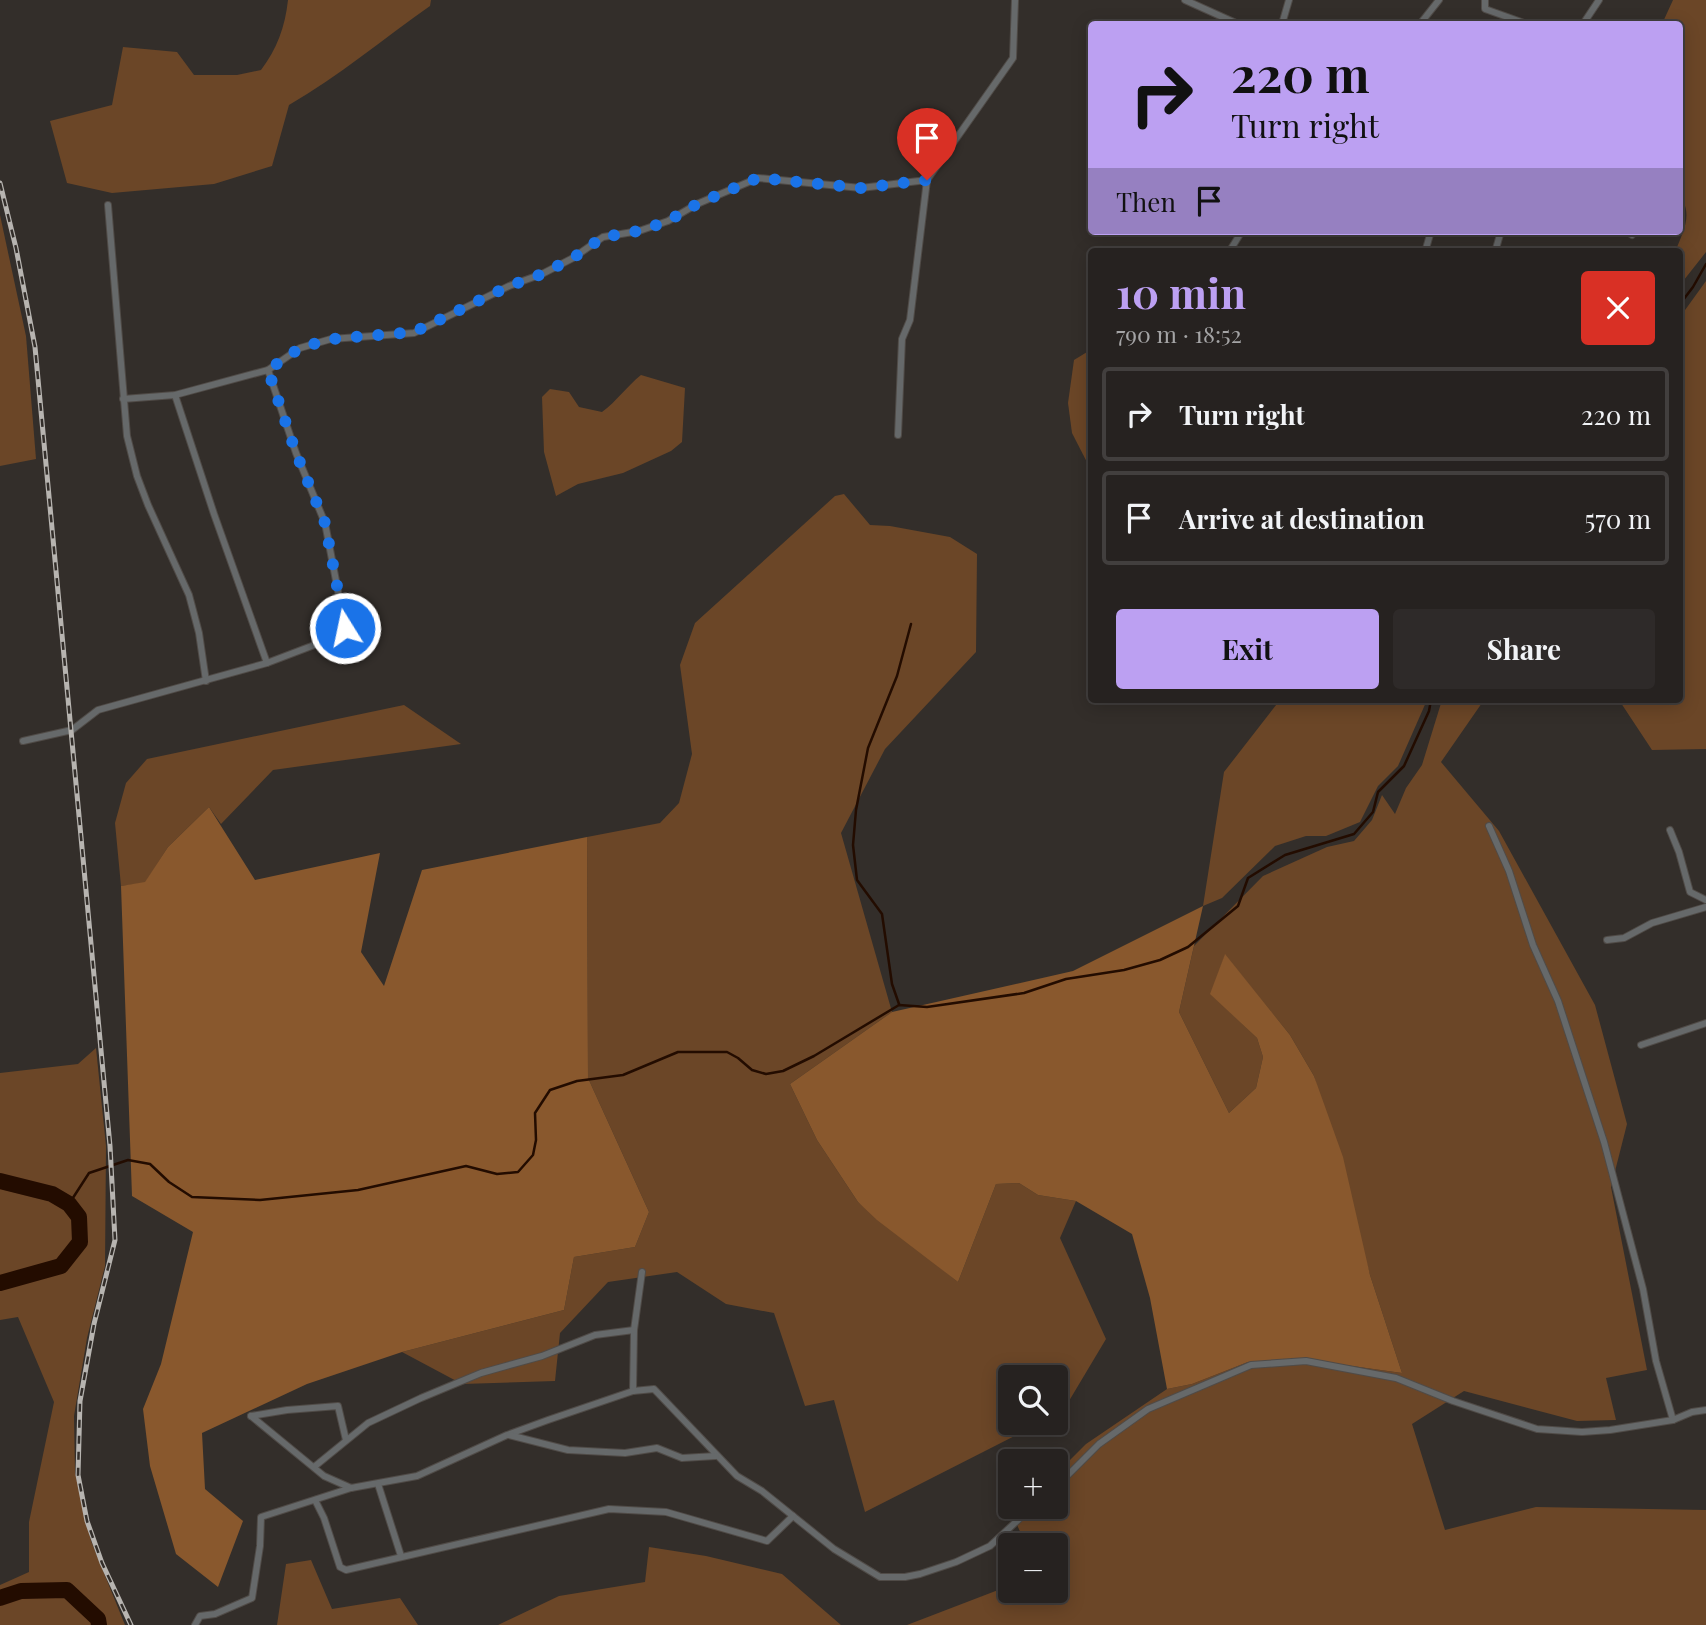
<!DOCTYPE html>
<html lang="en">
<head>
<meta charset="utf-8">
<style>
  :root { --surface:#262220; --page:#2e2a29; --text:#f1f3f6; --muted:#a4a4a5; --line:#423f3e; --accent:#bca0f2 }
  body { margin:0; font-family:"Playfair Display",serif; background:var(--page); color:var(--text); height:100vh; display:flex; flex-direction:column; font-size:26px; white-space:nowrap }
  * { box-sizing:border-box; margin:0 }
  p { font-size:23px; color:var(--muted) }
  .icon { flex:none; width:38px; height:38px; fill:none; stroke:currentColor; stroke-width:2; stroke-linecap:round; stroke-linejoin:round }
  .map { position:relative; flex:1; overflow:hidden }
  .drawer { position:absolute; left:1088px; top:248px; width:595px; height:455px; display:flex; flex-direction:column; background:var(--surface); border-radius:7px; box-shadow:0 4px 18px #0003,0 0 0 2px var(--line) }
  .drawer>* { flex:none }
  .hud { position:absolute; left:1088px; top:21px; width:595px; height:214px; border-radius:7px; box-shadow:0 4px 18px #0003,0 0 0 2px var(--line); background:#bca0f2; color:#111; overflow:hidden }
  .fabs { position:absolute; left:998px; top:1365px; display:grid; gap:14px }
  .fabs a { display:grid; place-items:center; width:70px; height:70px; border-radius:7px; background:var(--surface); box-shadow:0 4px 18px #0003,0 0 0 2px var(--line); font-size:35px }
  .pin { position:absolute; display:grid; place-items:center; width:60px; height:60px; color:#fff; margin:-72px -30px; border-radius:50% 50% 50% 0; rotate:-45deg; box-shadow:0 0 7px #0007 }
  .pin .icon { rotate:45deg }
  .me { position:absolute; width:77px; margin:-38px; rotate:350deg; stroke-linejoin:round; filter:drop-shadow(0 0 5px #0008) }
  .turn { display:flex; align-items:center; gap:24px; height:147px; padding:0 28px; font-size:32px }
  .turn .icon { width:91px; height:91px; stroke-width:2.5 }
  .turn b { display:block; font-size:49px; line-height:60px }
  .then { display:flex; align-items:center; height:66px; padding:0 28px; background:#0003; gap:14px; font-size:26px }
  .round { display:grid; place-items:center; flex:none; width:74px; height:74px; border-radius:7px; background:var(--page) }
  .overview { display:flex; align-items:center; justify-content:space-between; height:119px; padding:0 28px }
  h1 { font-size:42px; font-weight:700; line-height:52px; color:var(--accent) }
  .action { display:flex; gap:14px; margin-top:auto; padding:14px 28px }
  .action a { flex:1; height:80px; border-radius:7px; background:var(--accent); color:#111; font-size:28px; font-weight:700; line-height:80px; text-align:center }
  .action a+a { background:var(--page); color:var(--text) }
  ul { padding:0; list-style:none }
  li { display:flex; align-items:center; gap:21px; height:94px; margin:0 14px 10px; padding:0 14px; border:4px solid var(--line); border-radius:7px }
  li div { flex:1 }
  li b { display:block; font-size:26px }
  li em { font-style:normal }
  .map>svg:first-child { display:block }
  .green { fill:#6b4627 }
  .forest { fill:#89582d }
  .lines { fill:none; stroke-linecap:round; stroke-linejoin:round }
  .stream { stroke:#230c00; stroke-width:2.5 }
  .river { stroke:#230c00; stroke-width:16 }
  .street-casing { stroke:#504b47; stroke-width:8 }
  .street { stroke:#66696a; stroke-width:6 }
  .rail-casing { stroke:#b7b4b0; stroke-width:5 }
  .rail { stroke:#332e2a; stroke-width:2.5; stroke-dasharray:8; stroke-linecap:butt }
  .route { stroke:#1a73e8; stroke-width:12; stroke-dasharray:0 21.6 }
</style>
</head>
<body>
<div class="map">
<svg width="1706" height="1625" viewBox="0 0 1706 1625">
  <rect width="100%" height="100%" fill="#332e2a"/>
  <g class="green">
    <path d="M288 0H431L430 6C383 39 339 76 289 105L272 166 214 184 112 193 67 183 50 121 112 105 123 47 177 52 194 75H237L261 70C277 49 285 27 288 0Z"/>
    <path d="M1673 0H1706V252L1680 285V252H1675C1682 234 1694 214 1680 197V24H1662Z"/>
    <path d="M0 215 26 336 36 459 0 466Z"/>
    <path d="M1706 281V749L1652 750 1619 700H1680V317Z"/>
    <path d="M1092 349V472L1072 433 1068 403 1074 360Z"/>
    <path d="M641 375 685 388 682 442 671 451 623 473 578 484 556 496 544 452 542 397 550 389 569 392 579 407 602 412C617 401 627 386 641 375Z"/>
    <path d="M844 494 870 525 890 526 950 537 977 554 976 652 885 749 841 833 892 1012 790 1084 817 1140 858 1202 958 1282 996 1184 1019 1183 1038 1195 1076 1201 1060 1238 1106 1339 1063 1411 1055 1415V1377H1010V1423H1040L865 1512 834 1400 805 1406 774 1313 726 1304 677 1272 608 1282 560 1333 555 1381 462 1384 402 1352 564 1310 574 1257 635 1247 649 1212 588 1078 587 837 660 823 679 803 692 754 680 665 695 623 835 496Z"/>
    <path d="M1280 700H1427L1398 766 1378 786 1360 822 1326 836H1306L1275 846 1222 898 1203 906 1224 772Z"/>
    <path d="M1442 700H1484L1441 762 1499 831 1595 1005 1627 1124 1611 1187 1647 1370 1606 1378 1616 1420 1577 1421 1464 1391 1412 1424 1445 1530 1536 1507 1706 1510V1625H907L1006 1587 1010 1584V1591H1055V1545H1026L1014 1518 1025 1507H1055V1475L1086 1444 1167 1389 1192 1384 1248 1362 1302 1359 1402 1373 1370 1275 1314 1076 1290 1035 1225 955 1211 994 1257 1038 1263 1057 1256 1088 1229 1113 1179 1012 1194 946 1263 876 1327 847 1354 841 1372 820 1382 795 1395 814 1406 788 1422 765Z"/>
    <path d="M404 705 461 744 273 770 221 824 209 807 168 847 145 883 121 886 115 823 126 783 147 759Z"/>
    <path d="M96 1048 106 1146 105 1266 87 1338 74 1416 75 1473 91 1541 125 1625H0V1585L29 1572V1522L54 1402 18 1317 0 1320V1073L78 1064Z"/>
    <path d="M649 1547 706 1556 782 1574 841 1625H498L559 1596 645 1582Z"/>
    <path d="M311 1560 332 1609 400 1598 418 1625H277L286 1564Z"/>
  </g>
  <g class="forest">
    <path d="M209 807 255 880 380 853 361 952 384 986 422 870 587 837 588 1078 649 1212 635 1247 574 1257 564 1310 402 1352 307 1384 202 1433 205 1489 243 1521 218 1587 176 1554 150 1466 143 1409 161 1364 193 1232 132 1196 121 886 145 882 168 847Z"/>
    <path d="M1203 906 1179 1012 1229 1113 1256 1088 1263 1057 1257 1038 1210 994 1225 954 1290 1035 1314 1076 1343 1157 1370 1275 1402 1373 1302 1359 1248 1362 1192 1384 1167 1389 1150 1298 1132 1234 1076 1201 1038 1195 1019 1183 996 1184 958 1282 877 1220 858 1202 817 1140 790 1084 892 1012 1073 971Z"/>
  </g>
  <g class="lines">
    <g class="stream">
      <path d="M1680 304 1693 287 1706 264"/>
      <path d="M899 1004 892 984 882 914 857 880 853 845 856 810 868 748 897 676 911 624"/>
      <path d="M69 1204 89 1173 128 1160 150 1164 169 1182 192 1197 260 1200 358 1190 466 1166 497 1174 518 1172 533 1155 536 1140 535 1113 550 1090 577 1081 623 1075 678 1052H727L738 1058 752 1070 766 1074 783 1071 814 1056 899 1005 927 1007 1024 993 1066 979 1124 970 1160 960 1188 947 1238 906 1248 878 1285 855 1354 834 1373 812 1378 792 1404 766 1429 711 1431 700"/>
    </g>
    <g class="river">
      <path d="M0 1181 52 1194 69 1204 79 1217 80 1242 61 1266 0 1283"/>
      <path d="M0 1598 21 1591 67 1590 98 1619 99 1625"/>
    </g>
    <defs>
      <g id="street">
        <path d="M1185 0 1238 24"/>
        <path d="M1485 0V9L1527 24"/>
        <path d="M1282 24 1289 0"/>
        <path d="M1420 24 1439 0"/>
        <path d="M1583 24 1599 0"/>
        <path d="M108 205 127 436 137 476 148 505 189 595 199 633 206 681"/>
        <path d="M1626 231 1632 235"/>
        <path d="M1312 232 1313 231"/>
        <path d="M1229 252 1242 231"/>
        <path d="M1425 252 1431 231"/>
        <path d="M1495 252 1501 231"/>
        <path d="M175 395 214 514 267 663"/>
        <path d="M123 399 175 395 268 370 300 348 331 339 414 333 509 286 542 274 573 258 603 237 639 231 668 221 697 204 758 178 861 188 927 180"/>
        <path d="M898 435 902 339 910 320 927 180 1013 58 1015 0"/>
        <path d="M23 741 72 730 98 710 267 663 338 636 345 628 325 523 296 453 268 370"/>
        <path d="M1489 826 1509 871 1533 945 1558 1001 1604 1142 1643 1289 1656 1361 1673 1420"/>
        <path d="M1670 830 1679 852 1690 892 1706 900"/>
        <path d="M1607 940 1624 938 1652 923 1706 907"/>
        <path d="M1641 1045 1706 1023"/>
        <path d="M633 1391 634 1330 642 1272"/>
        <path d="M251 1416 324 1476 351 1488 417 1476 507 1435 548 1420 633 1391 654 1389 737 1476 762 1491 834 1549 880 1577H905L920 1574 956 1562 990 1546 1032 1507"/>
        <path d="M251 1416 287 1410 338 1406 346 1440"/>
        <path d="M509 1435 568 1450 625 1453 657 1448 682 1458 716 1456"/>
        <path d="M314 1467 368 1423 421 1398 481 1373 542 1356 595 1335 634 1330"/>
        <path d="M378 1484 401 1556"/>
        <path d="M1055 1488 1099 1444 1148 1409 1251 1365 1306 1361 1396 1378 1453 1401 1537 1429 1582 1432 1610 1430 1673 1420 1692 1412 1706 1410"/>
        <path d="M315 1500 324 1518 340 1567 346 1570 609 1509 666 1512 767 1541 793 1516"/>
        <path d="M195 1625 200 1616 215 1614 252 1598 260 1546 261 1517 351 1488"/>
      </g>
    </defs>
    <use href="#street" class="street-casing"/>
    <use href="#street" class="street"/>
    <defs>
      <path id="rail" d="M0 183 16 248 35 347 110 1146 115 1240 94 1324 80 1401 78 1475 87 1521 102 1563 131 1625"/>
    </defs>
    <use href="#rail" class="rail-casing"/>
    <use href="#rail" class="rail"/>
  </g>
  <g class="lines">
    <path class="route" d="M345 628 325 523 296 453 268 370 300 348 331 339 414 332 509 286 542 274 573 258 603 237 639 231 668 221 697 204 758 178 862 188 927 180"/>
  </g>
</svg>
<div class="fabs">
<a><svg class="icon" aria-label="search" viewBox="0 0 24 24"><circle cx="10" cy="10" r="6"/><path d="M15 15l6 6"/></svg></a>
<a>+</a>
<a>−</a>
</div>
<div class="pin" style="left:927px;top:180px;background:#d93025"><svg class="icon" aria-label="arrive" viewBox="0 0 24 24"><path d="M6 21V4h12l-3 4 3 4H6"/></svg></div>
<svg class="me" style="left:345px;top:628px" viewBox="-20 -20 40 40"><circle r="17" fill="#1a73e8" stroke="#fff" stroke-width="3"/><path d="M0-11L8 9 0 5-8 9z" fill="#fff"/></svg>
<div class="hud">
<div class="turn"><svg class="icon" aria-label="right" viewBox="0 0 24 24"><path d="M7 20v-9h11M14 6l5 5-5 5"/></svg><div><b>220 m</b>Turn right</div></div>
<div class="then">Then<svg class="icon" aria-label="arrive" viewBox="0 0 24 24"><path d="M6 21V4h12l-3 4 3 4H6"/></svg></div>
</div>
<section class="drawer">
<div class="overview"><div><h1>10 min</h1><p>790 m · 18:52</p></div><a class="round" style="background:#d93025;color:#fff"><svg class="icon" aria-label="close" viewBox="0 0 24 24"><path d="M6 6l12 12M18 6L6 18"/></svg></a></div>
<ul>
<li><svg class="icon" aria-label="right" viewBox="0 0 24 24"><path d="M7 20v-9h11M14 6l5 5-5 5"/></svg><div><b>Turn right</b></div><em>220 m</em></li>
<li><svg class="icon" aria-label="arrive" viewBox="0 0 24 24"><path d="M6 21V4h12l-3 4 3 4H6"/></svg><div><b>Arrive at destination</b></div><em>570 m</em></li>
</ul>
<div class="action"><a>Exit</a><a>Share</a></div>
</section>
</div>
</body>
</html>
